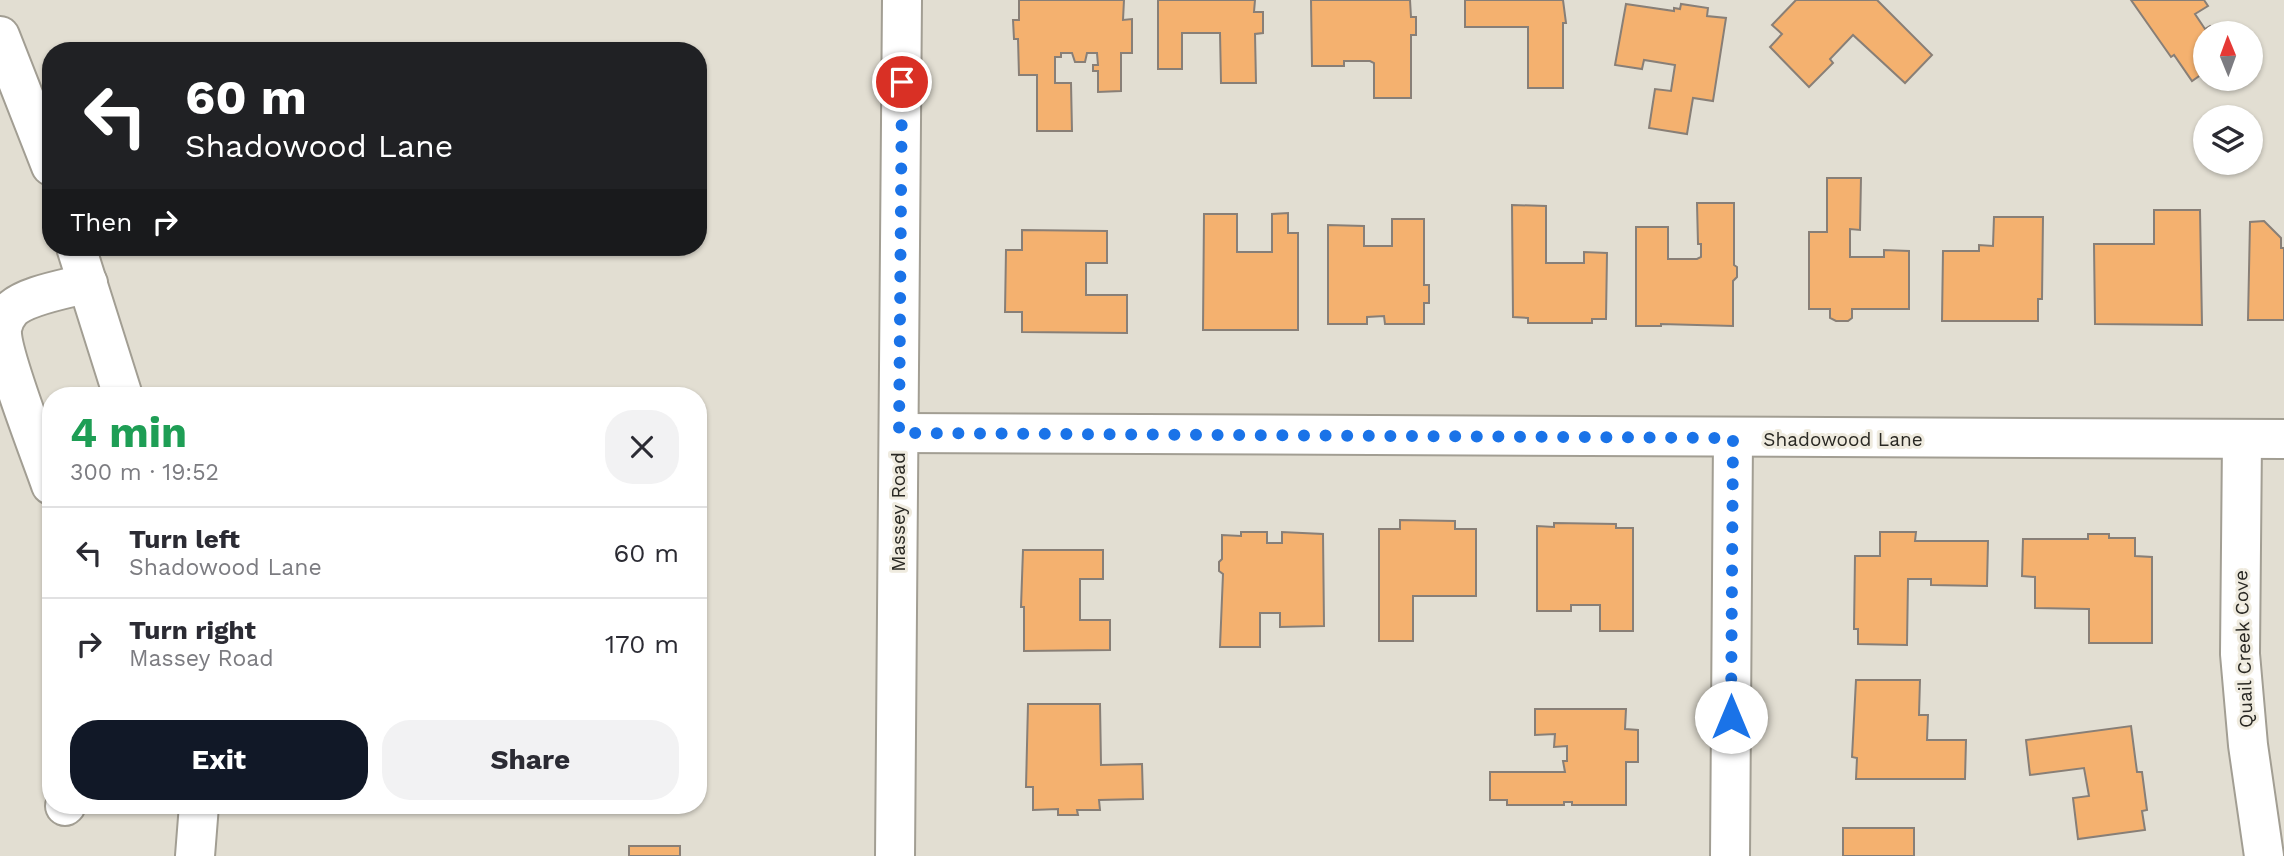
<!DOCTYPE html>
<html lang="en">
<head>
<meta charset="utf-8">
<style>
  :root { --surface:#fff; --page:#f2f2f3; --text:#2b2b33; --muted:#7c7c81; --line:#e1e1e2; --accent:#111827 }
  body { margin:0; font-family:"Work Sans",sans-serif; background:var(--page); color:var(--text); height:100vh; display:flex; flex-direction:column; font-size:26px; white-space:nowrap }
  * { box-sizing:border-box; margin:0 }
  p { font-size:23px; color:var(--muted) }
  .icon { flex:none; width:38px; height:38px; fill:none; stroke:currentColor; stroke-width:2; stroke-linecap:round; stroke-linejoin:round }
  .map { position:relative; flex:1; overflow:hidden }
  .drawer { position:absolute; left:42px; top:387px; width:665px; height:427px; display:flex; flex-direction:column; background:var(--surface); border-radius:28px; box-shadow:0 2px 5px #0004 }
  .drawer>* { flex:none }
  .top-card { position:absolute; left:42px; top:42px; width:665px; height:214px; border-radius:28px; box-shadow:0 2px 5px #0004; background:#202124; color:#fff; overflow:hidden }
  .needle { width:46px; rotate:359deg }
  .buttons { position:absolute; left:2193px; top:21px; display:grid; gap:14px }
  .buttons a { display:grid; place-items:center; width:70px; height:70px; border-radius:50%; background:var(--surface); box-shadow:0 2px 5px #0004; font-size:35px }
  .pin { position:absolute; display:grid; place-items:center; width:60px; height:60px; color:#fff; margin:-30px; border:4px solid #fff; border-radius:50%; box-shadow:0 2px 7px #0007 }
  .me { position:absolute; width:77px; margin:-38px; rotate:0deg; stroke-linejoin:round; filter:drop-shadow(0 0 5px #0008) }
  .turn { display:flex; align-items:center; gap:24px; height:147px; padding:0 28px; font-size:32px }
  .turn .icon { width:91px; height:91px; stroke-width:2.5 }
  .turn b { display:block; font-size:49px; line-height:60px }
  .then { display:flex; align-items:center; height:66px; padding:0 28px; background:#0003; gap:14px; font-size:26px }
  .round { display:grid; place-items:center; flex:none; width:74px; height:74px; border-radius:28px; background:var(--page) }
  .overview { display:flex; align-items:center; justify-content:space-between; height:119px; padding:0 28px }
  h1 { font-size:42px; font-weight:700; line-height:52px; color:#1e9e55 }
  .action { display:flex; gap:14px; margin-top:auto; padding:14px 28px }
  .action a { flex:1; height:80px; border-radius:28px; background:var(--accent); color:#fff; font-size:28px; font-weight:700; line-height:80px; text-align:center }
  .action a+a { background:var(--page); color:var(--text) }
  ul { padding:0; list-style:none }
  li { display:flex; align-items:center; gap:21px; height:91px; padding:0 28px; border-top:2px solid var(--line) }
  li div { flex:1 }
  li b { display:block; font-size:26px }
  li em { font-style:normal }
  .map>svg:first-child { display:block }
  .building { fill:#f4b16f; stroke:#887f77; stroke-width:2 }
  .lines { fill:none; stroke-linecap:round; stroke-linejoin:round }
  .minor-casing { stroke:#a29e93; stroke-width:42 }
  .minor { stroke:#fff; stroke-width:38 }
  .route { stroke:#1a73e8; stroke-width:12; stroke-dasharray:0 21.6 }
  .labels { text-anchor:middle; stroke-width:6; stroke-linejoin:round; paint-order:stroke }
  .street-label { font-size:19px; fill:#292823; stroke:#efebdf }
</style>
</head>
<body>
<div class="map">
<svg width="2284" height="856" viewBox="0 0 2284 856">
  <rect width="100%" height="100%" fill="#e2ded2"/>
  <g class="building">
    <path d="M1019 0H1124L1123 20 1132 19V53H1121V91L1098 92V71H1093V65H1098L1097 53H1087L1085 62H1075L1072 53H1061V57H1055V83H1071L1072 131H1037V75H1019L1018 39H1014L1013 20H1019Z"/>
    <path d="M1158 0H1255L1254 12H1263V33L1255 34 1256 83H1221L1220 33H1182V69H1158Z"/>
    <path d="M1311 0H1410L1411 17H1416V35H1411V98H1374V63L1370 61H1344V66H1312Z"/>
    <path d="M1465 0H1563L1566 23H1563V88H1528V27H1465Z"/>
    <path d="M1796 0H1877L1932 55 1905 83 1853 35 1830 59 1833 63 1809 87 1770 47 1782 34 1772 25Z"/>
    <path d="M2131 0H2204L2208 6 2195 14 2205 29 2210 26 2215 33H2205V72L2192 81 2174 55 2171 57Z"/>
    <path d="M1626 4 1674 11V8L1680 9 1681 4 1708 8 1707 16 1726 18 1713 101 1693 98 1687 134 1649 128 1655 89 1671 91 1675 65 1644 60 1642 69 1615 65Z"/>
    <path d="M1827 178H1861L1860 230 1850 229V257H1884V250L1909 251V309H1852V318L1848 321H1836L1830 318V309H1809V232H1827Z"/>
    <path d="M1697 203H1734V265L1737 267V277L1733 281V326L1661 324V326H1636V227H1668V259H1697L1701 257V244H1698Z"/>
    <path d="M1512 205 1546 206V263H1584V252L1607 253 1606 319H1592V323H1528V318L1513 317Z"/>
    <path d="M2154 210H2200L2202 325 2095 324 2094 244H2154Z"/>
    <path d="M1288 213V233H1298V330H1203L1204 214H1237V252H1272V214Z"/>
    <path d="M1994 217H2043L2042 299H2038V321H1942L1943 251H1979V245L1993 246Z"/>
    <path d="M1392 219H1424V285H1429V303H1424V324H1385L1384 316 1367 317V324H1328V225L1364 226V246H1392Z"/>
    <path d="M2264 221 2281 238V248H2284V320H2248L2250 222Z"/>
    <path d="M1022 230 1107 231V263H1086V295H1127V333L1022 332V312H1005L1006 250H1022Z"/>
    <path d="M1400 520 1455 521V529H1476V596H1413V641H1379V529H1400Z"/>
    <path d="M1554 523 1616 524V528H1633V631H1600V605H1571V611H1537V526L1554 527Z"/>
    <path d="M1241 532H1267V543H1282V532L1323 534 1324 626 1280 627V613H1260V647H1220L1223 574 1219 571V562L1222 559V535L1241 536Z"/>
    <path d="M1880 532H1916L1915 541H1988L1987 586 1931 585V579H1908L1907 645 1858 644V629H1854L1855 556H1880Z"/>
    <path d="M2088 534H2109V538H2135V556L2152 557V643H2089V609L2035 608V577L2022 576 2023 539H2088Z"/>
    <path d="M1023 550H1103V579H1080V620H1110V650L1024 651V607H1021Z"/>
    <path d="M1856 680H1920L1919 715H1928L1927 740H1966L1965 779H1856L1857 758 1852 757Z"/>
    <path d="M1028 704H1100L1101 765 1142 764 1143 799 1099 800 1100 810H1077L1078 815H1058V809L1033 810V787H1026Z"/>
    <path d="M1535 709H1626L1625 729 1638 730V762H1626V805H1572V802H1564V805H1507V800H1490V772H1565L1563 761H1567V746L1554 747 1555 734 1535 735Z"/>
    <path d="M2131 726 2137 772H2142L2147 810 2142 811 2145 830 2078 839 2073 798 2089 796 2084 768 2030 775 2026 740Z"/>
    <rect x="1843" y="828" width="71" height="28"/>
    <rect x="629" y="846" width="51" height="10"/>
  </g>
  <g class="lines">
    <defs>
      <g id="minor">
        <path d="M0 36 51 166"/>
        <path d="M76 247 123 396"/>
        <path d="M899 433 2284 439"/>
        <path d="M2242 440 2240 654 2248 745 2264 856"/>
        <path d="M51 485C41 456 0 352 2 329 3 322 6 316 11 310 26 295 67 289 88 283"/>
        <path d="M65 806 66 805"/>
        <path d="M195 856 199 805"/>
        <path d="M895 856 902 0"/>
        <path d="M1730 856 1733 438"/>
      </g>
    </defs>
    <use href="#minor" class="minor-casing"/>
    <use href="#minor" class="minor"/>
  </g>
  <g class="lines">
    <path class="route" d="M902 82 899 433 1733 438 1731 717"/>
  </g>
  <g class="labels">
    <g class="street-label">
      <text x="1843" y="446">Shadowood Lane</text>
      <text transform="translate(898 512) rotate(-90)" y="7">Massey Road</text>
      <text transform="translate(2243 649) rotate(-92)" y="7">Quail Creek Cove</text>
    </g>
  </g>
</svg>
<div class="buttons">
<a><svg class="needle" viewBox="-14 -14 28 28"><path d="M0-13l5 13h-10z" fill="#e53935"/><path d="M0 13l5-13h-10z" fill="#7c7c81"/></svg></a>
<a><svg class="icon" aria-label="layers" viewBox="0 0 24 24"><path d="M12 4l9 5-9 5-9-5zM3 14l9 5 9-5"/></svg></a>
</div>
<div class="pin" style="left:902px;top:82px;background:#d93025"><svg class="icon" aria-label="arrive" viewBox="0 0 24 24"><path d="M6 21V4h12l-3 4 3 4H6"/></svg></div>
<svg class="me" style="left:1731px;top:717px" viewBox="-20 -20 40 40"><circle r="19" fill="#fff"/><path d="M0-13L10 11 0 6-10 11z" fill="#1a73e8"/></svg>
<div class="top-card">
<div class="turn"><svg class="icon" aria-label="left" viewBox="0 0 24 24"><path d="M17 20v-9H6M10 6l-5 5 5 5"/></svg><div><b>60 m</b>Shadowood Lane</div></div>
<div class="then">Then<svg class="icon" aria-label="right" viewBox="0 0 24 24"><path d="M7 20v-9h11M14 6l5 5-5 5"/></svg></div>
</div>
<section class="drawer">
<div class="overview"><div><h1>4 min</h1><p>300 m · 19:52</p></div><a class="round"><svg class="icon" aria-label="close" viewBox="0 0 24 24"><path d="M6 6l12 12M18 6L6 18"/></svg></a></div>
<ul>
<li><svg class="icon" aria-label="left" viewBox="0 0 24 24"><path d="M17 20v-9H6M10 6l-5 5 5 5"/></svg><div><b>Turn left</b><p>Shadowood Lane</p></div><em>60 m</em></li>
<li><svg class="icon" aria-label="right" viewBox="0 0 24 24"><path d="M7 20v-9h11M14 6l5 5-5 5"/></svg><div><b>Turn right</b><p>Massey Road</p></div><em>170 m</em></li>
</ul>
<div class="action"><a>Exit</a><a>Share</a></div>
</section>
</div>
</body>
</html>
